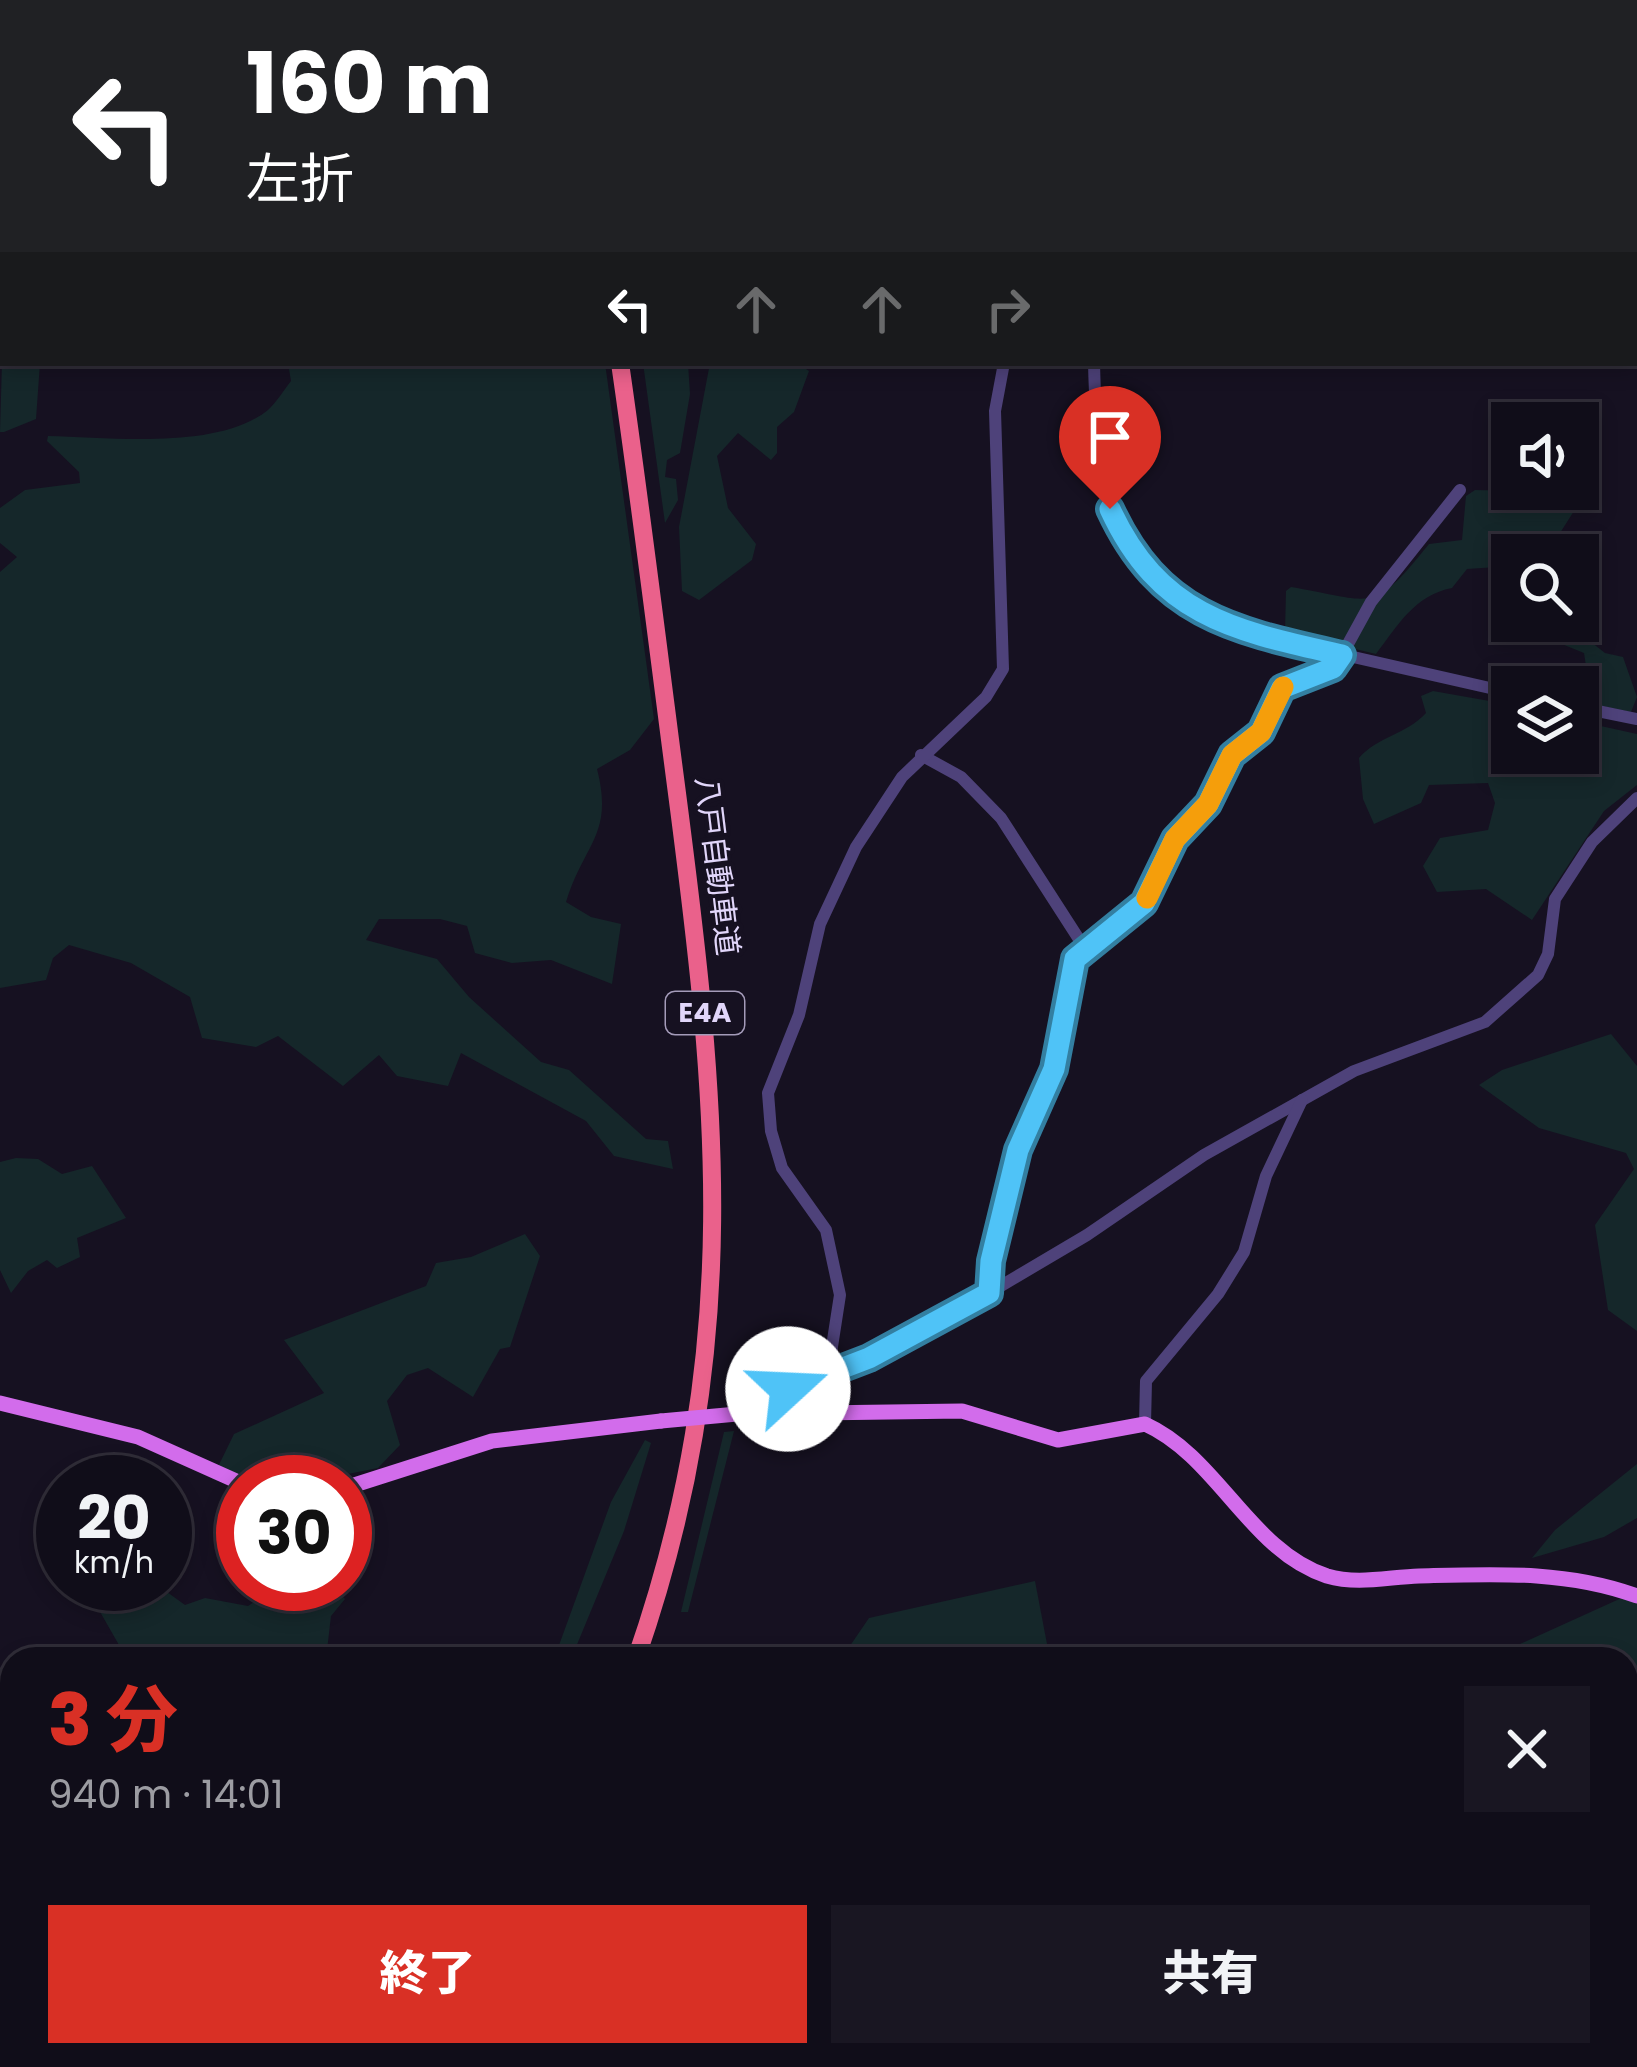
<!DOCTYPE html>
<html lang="ja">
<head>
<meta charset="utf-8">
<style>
  :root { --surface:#100d19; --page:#191622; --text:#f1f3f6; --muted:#9c9ca2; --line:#302d38; --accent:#d93025 }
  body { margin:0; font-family:Poppins,"Noto Sans JP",sans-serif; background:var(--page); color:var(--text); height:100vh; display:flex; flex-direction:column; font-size:45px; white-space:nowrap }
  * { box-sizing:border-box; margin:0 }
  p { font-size:39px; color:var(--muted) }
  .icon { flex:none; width:66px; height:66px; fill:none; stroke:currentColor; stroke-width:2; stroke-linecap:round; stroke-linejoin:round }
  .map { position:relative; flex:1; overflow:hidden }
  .panel { position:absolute; left:0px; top:1647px; width:1638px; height:420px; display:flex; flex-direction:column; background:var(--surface); border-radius:36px 36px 0 0; box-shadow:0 6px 18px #0003,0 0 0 3px var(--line) }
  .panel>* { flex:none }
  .guide { position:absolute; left:0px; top:0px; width:1638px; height:366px; box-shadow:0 6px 18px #0003,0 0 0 3px var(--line); background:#202124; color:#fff; overflow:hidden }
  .buttons { position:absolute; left:1491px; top:402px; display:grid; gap:24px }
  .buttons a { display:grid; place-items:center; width:108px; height:108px; border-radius:0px; background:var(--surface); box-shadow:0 6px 18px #0003,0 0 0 3px var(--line); font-size:60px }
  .speed { position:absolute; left:36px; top:1455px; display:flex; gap:24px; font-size:60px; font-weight:700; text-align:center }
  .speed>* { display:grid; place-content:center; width:156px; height:156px; border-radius:50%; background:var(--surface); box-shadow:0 6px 18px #0003,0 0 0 3px var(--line); line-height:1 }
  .speed small { font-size:30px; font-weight:400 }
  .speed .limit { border:18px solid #d22; background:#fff; color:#111 }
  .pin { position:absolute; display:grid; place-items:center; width:102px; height:102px; color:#fff; margin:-123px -51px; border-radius:50% 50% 50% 0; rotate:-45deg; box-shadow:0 0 12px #0007 }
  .pin .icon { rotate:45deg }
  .me { position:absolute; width:132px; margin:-66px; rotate:70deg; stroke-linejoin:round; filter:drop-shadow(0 0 9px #0008) }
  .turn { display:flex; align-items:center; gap:42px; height:252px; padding:0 48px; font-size:54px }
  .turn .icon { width:156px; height:156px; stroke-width:2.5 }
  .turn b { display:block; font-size:84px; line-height:102px }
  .lanes { display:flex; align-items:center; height:114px; padding:0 48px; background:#0003; justify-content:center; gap:60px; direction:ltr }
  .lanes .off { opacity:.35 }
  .round { display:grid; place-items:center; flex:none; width:126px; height:126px; border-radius:0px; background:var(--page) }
  .summary { display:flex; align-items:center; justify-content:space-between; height:204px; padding:0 48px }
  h1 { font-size:72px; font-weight:800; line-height:90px; color:var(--accent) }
  .button { display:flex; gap:24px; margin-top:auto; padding:24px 48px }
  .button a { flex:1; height:138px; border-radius:0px; background:var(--accent); color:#fff; font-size:48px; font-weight:800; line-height:138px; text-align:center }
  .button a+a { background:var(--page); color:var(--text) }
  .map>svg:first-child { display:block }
  .green { fill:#15272a }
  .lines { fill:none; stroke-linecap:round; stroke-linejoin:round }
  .stream { stroke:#10183b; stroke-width:3 }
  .minor { stroke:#4e427a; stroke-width:12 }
  .major { stroke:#d26ceb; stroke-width:15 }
  .highway { stroke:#ea618b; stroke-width:18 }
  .major-bridge { stroke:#d26ceb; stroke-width:15 }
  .route-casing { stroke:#337fa1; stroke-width:30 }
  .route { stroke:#4fc3f7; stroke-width:21 }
  .slow { stroke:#f59e0b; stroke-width:21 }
  .labels { text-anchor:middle; stroke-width:9; stroke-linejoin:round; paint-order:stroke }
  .shield { fill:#161121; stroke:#a49bb9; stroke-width:3 }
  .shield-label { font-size:27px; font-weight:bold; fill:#e1d6fa }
  .street-label { font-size:30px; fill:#e1d6fa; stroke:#161121 }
</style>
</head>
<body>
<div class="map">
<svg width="1637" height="2067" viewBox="0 0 1637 2067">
  <rect width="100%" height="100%" fill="#161121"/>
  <g class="green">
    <path d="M3 326V363H40L36 419 4 432H0Z"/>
    <path d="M288 363H605L654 719 630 750 597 769C614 835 584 843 566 902L591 917 621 924 612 984 551 960 512 963 475 953 467 926 440 919H379L366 940 437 959 469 997 541 1062 569 1070 646 1139 668 1141 673 1169 614 1156 586 1121 461 1053 448 1086 397 1076 379 1055 343 1086 278 1036 256 1047 202 1038 190 997 131 963 69 945 53 958 46 980 0 988V572L17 557 0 543V508L25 490 80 483 79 472 47 441 48 436C109 437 217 451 268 410 276 403 284 390 291 381Z"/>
    <path d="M643 363H688L690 394 680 453 667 460 665 477 676 479 678 500 665 523Z"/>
    <path d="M710 363H797L809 371 794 412 777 427V453L771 460 738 433 717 456 728 508 756 544 752 560 699 600 682 591 679 527Z"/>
    <path d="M1475 490 1561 492 1571 496 1574 511 1546 555H1512L1497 567 1467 569 1452 588C1415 595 1398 625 1376 654L1285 632 1286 591 1291 587C1375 601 1371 616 1429 544L1462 540 1466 496Z"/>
    <path d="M1523 621H1564L1605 653 1623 657 1637 697 1631 712 1592 704 1584 653 1537 634Z"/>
    <path d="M1433 691 1512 705V753H1578V721L1637 734V785L1604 811 1532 920 1486 889 1437 892 1423 866 1440 838 1488 830 1495 803 1488 783 1429 785 1421 803 1374 824 1363 799 1359 758C1377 737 1407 734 1426 713L1421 696Z"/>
    <path d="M1611 1034 1637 1066V1331L1608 1310 1595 1225 1634 1169 1626 1153 1539 1128 1479 1085 1502 1070Z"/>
    <path d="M16 1158 38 1159 62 1174 92 1166 126 1218 77 1238 80 1257 57 1268 47 1260 28 1271 11 1293 0 1270V1162Z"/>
    <path d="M525 1234 540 1256 510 1347 500 1349 473 1397 428 1368 407 1375 387 1401 400 1445 378 1468 308 1482H243V1489L212 1479 234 1434 324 1393 284 1340 426 1286 436 1263 471 1257Z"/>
    <path d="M734 1431 688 1612H681L724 1432Z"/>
    <path d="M645 1440 651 1443 624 1531 571 1659H554L611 1502Z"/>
    <path d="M1637 1464V1518L1604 1537 1532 1558 1555 1530Z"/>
    <path d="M1035 1581 1047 1644 1028 1656 841 1659 869 1618Z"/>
    <path d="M110 1584H156L185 1605 205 1598 248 1606 281 1584H331L345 1599 331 1616 326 1659H127L95 1603Z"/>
    <path d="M1637 1591V2067H424L415 2055H1626V1659H1487Z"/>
    <path d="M80 2055H275L302 2067H94Z"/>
  </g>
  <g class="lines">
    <g class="stream">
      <path d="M1626 2038 1637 2039"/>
      <path d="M1583 2067 1593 2055"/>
    </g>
    <g class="minor">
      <path d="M986 0 990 3"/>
      <path d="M1196 3 1199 0"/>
      <path d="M1094 363C1097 492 1112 586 1247 633L1512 693"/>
      <path d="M1578 707 1637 719"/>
      <path d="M921 755 961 777 1001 818 1084 947"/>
      <path d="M989 1293 991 1261 1018 1150 1054 1069 1075 959 1144 903 1175 839 1208 804 1231 755 1261 732 1282 688 1337 664 1371 602 1460 490"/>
      <path d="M788 1389 789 1379 809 1371 831 1353 840 1295 826 1230 782 1168 771 1131 768 1093 799 1015 820 924 856 847 902 777 986 697 1003 669 995 411 1004 363"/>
      <path d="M759 1413 774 1393 869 1358 989 1293 1087 1235 1204 1155 1354 1071 1485 1022 1538 975 1548 954 1555 899 1592 842 1637 798"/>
      <path d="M1145 1424 1146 1381 1218 1294 1244 1252 1266 1176 1302 1100"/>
    </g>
    <g class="major">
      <path d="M0 1403 138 1437 243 1484"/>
      <path d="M737 1414 962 1411 1058 1440 1145 1424C1218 1457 1250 1551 1327 1576 1358 1585 1388 1577 1419 1576 1494 1574 1566 1570 1637 1596"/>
      <path d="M345 1488 492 1441 661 1421"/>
    </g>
    <g class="highway">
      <path d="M565 0 566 3"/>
      <path d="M620 363C640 501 657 640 675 778 717 1098 745 1346 636 1659"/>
      <path d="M414 2067 424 2055"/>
    </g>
    <path class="major-bridge" d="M661 1421 737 1414"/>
  </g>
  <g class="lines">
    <defs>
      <path id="route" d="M788 1389 869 1358 989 1293 991 1261 1018 1150 1054 1069 1075 959 1144 903 1175 839 1208 804 1232 755 1261 732 1282 688 1333 668 1342 655C1235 631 1160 617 1110 509"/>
    </defs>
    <use href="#route" class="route-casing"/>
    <use href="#route" class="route"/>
    <path class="slow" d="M1147 898 1175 839 1208 804 1232 755 1261 732 1283 687"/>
  </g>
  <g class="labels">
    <rect class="shield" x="666" y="992" width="78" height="42" rx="9"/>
    <g class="shield-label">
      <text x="705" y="1022">E4A</text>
    </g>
    <g class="street-label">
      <text transform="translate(717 866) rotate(83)" y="10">八戸自動車道</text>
    </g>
  </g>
</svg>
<div class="buttons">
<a><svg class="icon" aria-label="sound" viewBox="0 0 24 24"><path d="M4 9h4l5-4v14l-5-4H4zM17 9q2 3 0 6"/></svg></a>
<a><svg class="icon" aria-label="search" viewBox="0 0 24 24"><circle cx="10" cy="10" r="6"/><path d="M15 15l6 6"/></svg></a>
<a><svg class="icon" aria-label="layers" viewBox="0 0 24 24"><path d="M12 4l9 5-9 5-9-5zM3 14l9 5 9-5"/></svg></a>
</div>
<div class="speed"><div>20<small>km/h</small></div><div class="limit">30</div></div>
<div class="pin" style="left:1110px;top:509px;background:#d93025"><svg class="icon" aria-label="arrive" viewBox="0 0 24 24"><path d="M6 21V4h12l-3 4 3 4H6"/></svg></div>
<svg class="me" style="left:788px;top:1389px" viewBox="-20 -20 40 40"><circle r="19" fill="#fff"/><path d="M0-13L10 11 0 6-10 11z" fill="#4fc3f7"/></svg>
<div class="guide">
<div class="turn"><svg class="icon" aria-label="left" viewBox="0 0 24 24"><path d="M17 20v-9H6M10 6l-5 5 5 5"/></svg><div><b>160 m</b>左折</div></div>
<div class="lanes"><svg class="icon" aria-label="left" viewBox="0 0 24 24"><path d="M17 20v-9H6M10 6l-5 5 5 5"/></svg><svg class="icon off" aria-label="ahead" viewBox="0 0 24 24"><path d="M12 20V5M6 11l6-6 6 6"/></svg><svg class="icon off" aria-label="ahead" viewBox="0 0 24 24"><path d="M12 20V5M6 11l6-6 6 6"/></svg><svg class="icon off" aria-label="right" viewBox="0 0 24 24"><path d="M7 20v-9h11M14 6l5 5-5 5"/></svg></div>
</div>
<section class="panel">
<div class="summary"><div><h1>3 分</h1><p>940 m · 14:01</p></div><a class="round"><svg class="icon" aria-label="close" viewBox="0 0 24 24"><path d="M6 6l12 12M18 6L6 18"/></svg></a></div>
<div class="button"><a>終了</a><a>共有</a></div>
</section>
</div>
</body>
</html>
